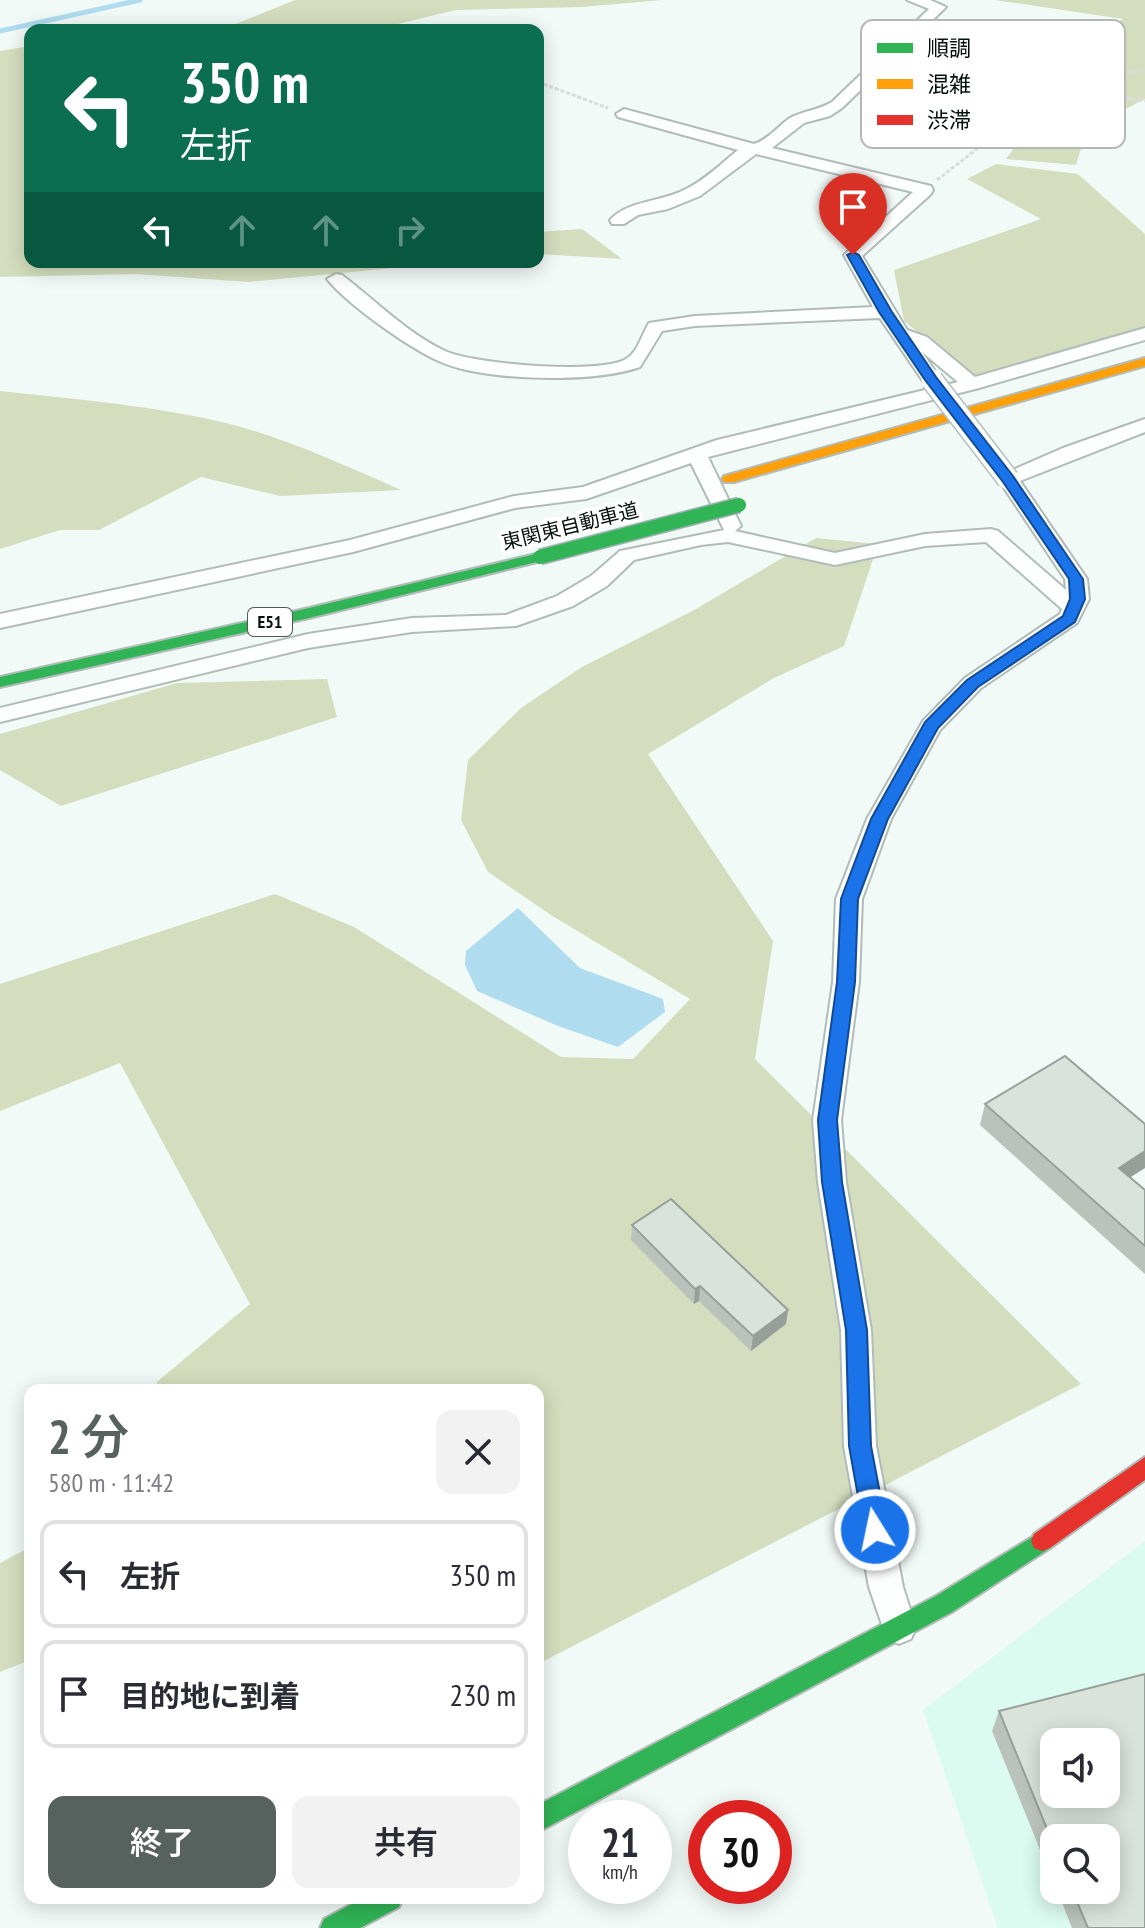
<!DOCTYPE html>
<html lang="ja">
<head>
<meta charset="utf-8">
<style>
  :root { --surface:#fff; --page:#f2f2f3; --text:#2b2b33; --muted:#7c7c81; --line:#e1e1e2; --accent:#57625e }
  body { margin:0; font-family:"PT Sans Narrow","Noto Sans JP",sans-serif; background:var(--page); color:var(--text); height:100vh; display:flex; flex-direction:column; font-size:30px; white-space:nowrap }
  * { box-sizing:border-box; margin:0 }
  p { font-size:26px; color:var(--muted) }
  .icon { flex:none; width:44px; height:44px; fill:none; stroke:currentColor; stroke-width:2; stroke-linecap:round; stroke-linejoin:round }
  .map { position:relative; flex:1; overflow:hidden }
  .panel { position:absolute; left:24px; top:1384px; width:520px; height:520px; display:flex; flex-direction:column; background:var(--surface); border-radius:16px; box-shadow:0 4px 20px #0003 }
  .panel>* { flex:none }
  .top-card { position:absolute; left:24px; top:24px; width:520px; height:244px; border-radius:16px; box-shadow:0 4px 20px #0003; background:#0b6e4f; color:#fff; overflow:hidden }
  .buttons { position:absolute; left:1040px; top:1728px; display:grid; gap:16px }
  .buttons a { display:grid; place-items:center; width:80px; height:80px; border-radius:16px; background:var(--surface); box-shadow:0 4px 20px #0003; font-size:40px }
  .speed { position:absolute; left:568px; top:1800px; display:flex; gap:16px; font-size:40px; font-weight:700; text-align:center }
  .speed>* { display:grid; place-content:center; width:104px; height:104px; border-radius:50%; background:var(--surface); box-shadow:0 4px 20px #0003; line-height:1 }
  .speed small { font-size:20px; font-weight:400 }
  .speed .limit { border:12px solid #d22; background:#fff; color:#111 }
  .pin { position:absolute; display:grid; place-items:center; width:68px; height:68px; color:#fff; margin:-82px -34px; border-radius:50% 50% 50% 0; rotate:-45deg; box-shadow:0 0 8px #0007 }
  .pin .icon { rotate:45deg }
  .me { position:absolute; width:88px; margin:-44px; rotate:350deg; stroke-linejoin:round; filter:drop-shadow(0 0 6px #0008) }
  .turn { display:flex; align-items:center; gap:28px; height:168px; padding:0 24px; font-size:36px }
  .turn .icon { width:104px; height:104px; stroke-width:2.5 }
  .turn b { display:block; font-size:56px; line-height:68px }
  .lanes { display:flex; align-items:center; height:76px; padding:0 24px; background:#0003; justify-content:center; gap:40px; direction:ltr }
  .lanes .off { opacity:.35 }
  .round { display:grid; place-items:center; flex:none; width:84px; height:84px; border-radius:16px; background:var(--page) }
  .summary { display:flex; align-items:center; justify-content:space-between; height:136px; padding:0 24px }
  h1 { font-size:48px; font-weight:600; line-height:60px; color:var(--accent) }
  .cta { display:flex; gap:16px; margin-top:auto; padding:16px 24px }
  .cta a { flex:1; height:92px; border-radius:16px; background:var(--accent); color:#fff; font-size:32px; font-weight:600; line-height:92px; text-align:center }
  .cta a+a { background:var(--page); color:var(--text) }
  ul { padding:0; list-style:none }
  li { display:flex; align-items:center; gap:24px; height:108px; margin:0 16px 12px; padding:0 8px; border:4px solid var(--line); border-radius:16px }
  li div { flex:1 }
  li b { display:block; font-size:30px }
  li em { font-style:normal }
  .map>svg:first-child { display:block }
  .built { fill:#dbfbf0; fill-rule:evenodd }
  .forest { fill:#d4debe }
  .water { fill:#afdcef }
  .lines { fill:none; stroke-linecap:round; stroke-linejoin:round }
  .stream { stroke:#afdcef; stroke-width:5 }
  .street-casing { stroke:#b1bcb8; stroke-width:4 }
  .fast-casing { stroke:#b1bcb8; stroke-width:4 }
  .slow-casing { stroke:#b1bcb8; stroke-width:4 }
  .jam-casing { stroke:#b1bcb8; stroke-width:4 }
  .path { stroke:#d9dcdb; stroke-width:3; stroke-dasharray:4 2; stroke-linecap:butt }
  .street { fill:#fdfefe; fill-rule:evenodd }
  .fast { fill:#30b455; fill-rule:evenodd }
  .slow { fill:#ff9f0a; fill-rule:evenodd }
  .jam { fill:#e5322d; fill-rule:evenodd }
  .street-bridge-casing { stroke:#b1bcb8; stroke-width:24; stroke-linecap:butt }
  .fast-bridge-casing { stroke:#9eb1b1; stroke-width:17; stroke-linecap:butt }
  .street-bridge { stroke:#fdfefe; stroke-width:21 }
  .fast-bridge { stroke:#30b455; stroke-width:14 }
  .wall { fill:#bbc2bc }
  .shaded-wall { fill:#989e99 }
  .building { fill:#d9e2db; stroke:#989e99; stroke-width:2; fill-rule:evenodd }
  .route { fill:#1a73e8; stroke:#114b97; stroke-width:2 }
  .labels { text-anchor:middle; stroke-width:8; stroke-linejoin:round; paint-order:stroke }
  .shield { fill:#fff; stroke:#4f5855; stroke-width:2 }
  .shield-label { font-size:18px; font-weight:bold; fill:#03100c }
  .street-label { font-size:20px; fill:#03100c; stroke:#fff }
  .key { fill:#fff; stroke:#b3b7b6; stroke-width:2 }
  .key-label { font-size:22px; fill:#03100c }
</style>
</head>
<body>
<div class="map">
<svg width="1145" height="1928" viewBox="0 0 1145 1928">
  <rect width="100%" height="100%" fill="#f2faf7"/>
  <path class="built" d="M1145 1541V1928H998L923 1710ZM1054 1742H1106V1794H1054ZM1054 1838H1106V1890H1054Z"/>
  <g class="forest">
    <path d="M295 0H662L582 7 456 10 373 30H221Z"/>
    <path d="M995 0H1145V99L1087 129 1076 165 1006 159 1045 106 1034 72 922 29 1059 54 1123 19Z"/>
    <path d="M30 46V262H455L248 282 136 274 0 277V51Z"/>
    <path d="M996 164 1078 174 1145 234V327L974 378 904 321 894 270 1041 219 967 179Z"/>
    <path d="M582 229 622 259 538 254V232Z"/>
    <path d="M0 391C74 399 158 406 230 424 288 439 346 466 401 490L280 496 201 477 99 530H60L0 549Z"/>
    <path d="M816 538 878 544 844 646 774 678 648 754 773 941 755 1059 1081 1384 538 1664V1390H153L158 1381 250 1304 120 1063 0 1111V984L275 894 354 927 561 1057 633 1059 690 999 551 915 488 872 461 820 468 760 521 708 582 667 696 609Z"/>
    <path d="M327 679 337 717 61 806 0 770V734L177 683Z"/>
    <path d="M30 1547V1660L0 1672V1563Z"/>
  </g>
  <path class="water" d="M518 908 580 968 663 999 665 1012 618 1047 558 1026 477 991 465 965 466 951Z"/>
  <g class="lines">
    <path class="stream" d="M0 31 140 0"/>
    <defs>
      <path id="street" d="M907 0H930L946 7 842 108 830 116 804 123 772 148 931 186 933 190 931 194 862 256 907 330 927 337 975 377 1145 328V340L979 388 708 457 741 526 735 531 835 553 925 534 991 529 998 531 1066 590 1065 579 998 479 1001 475 1063 448 1145 419V432L1020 481 1087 579 1089 599 1077 623 981 688 940 730 891 819 862 899 859 982 841 1120 846 1182 871 1330 876 1446 903 1587 916 1628 911 1639 899 1644 887 1639 869 1587 844 1446 841 1330 818 1182 813 1120 833 982 836 899 867 819 923 721 965 678 1060 614 1062 609 986 542 925 546 835 565 728 542 701 545 634 560 607 586 573 606 516 626 412 632 308 648 0 722V708L308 634 412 618 506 615 557 596 591 576 620 551 724 530 691 463 586 499 515 508 353 552 0 628V614L350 540 514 496 583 487 717 440 958 382 922 352 941 380 932 386 925 384 880 318 695 326 662 331 640 367C595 383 490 381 446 364 414 352 348 305 327 279L336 274 342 275C376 301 407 333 445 351 473 364 600 375 626 359 638 352 642 334 649 323L655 322 695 316 873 307 844 255 913 192 756 154 700 196 668 209 638 215 624 224H612L610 220C628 200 663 202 686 189 705 180 722 163 738 150L618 117 616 114 624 109 754 144C769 139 777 127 790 118 802 111 819 110 832 102L929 9Z"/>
      <g id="fast">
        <path d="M540 553 547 557 545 560 309 618 0 687V677L309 608Z"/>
        <path d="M1042 1531 1050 1534 1053 1541 1050 1548 952 1612 538 1832V1805L936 1596Z"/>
        <path d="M363 1898H403L399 1907 360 1928H320L324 1919Z"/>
      </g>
      <path id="slow" d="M1145 358V366L734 482H724L722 479 724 476Z"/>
      <path id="jam" d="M1145 1457V1480L1050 1548 1042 1551 1034 1548 1031 1541 1034 1534Z"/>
    </defs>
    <use href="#street" class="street-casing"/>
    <use href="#fast" class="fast-casing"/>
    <use href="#slow" class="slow-casing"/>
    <use href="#jam" class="jam-casing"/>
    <g class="path">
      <path d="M937 31 1037 50 1114 75"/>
      <path d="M538 82 608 108"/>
      <path d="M1079 91 1145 101"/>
      <path d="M937 180 1023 113 1114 75 1145 70"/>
    </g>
    <use href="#street" class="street"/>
    <use href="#fast" class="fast"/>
    <use href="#slow" class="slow"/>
    <use href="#jam" class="jam"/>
    <defs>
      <path id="street-bridge" d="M932 380 1008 479"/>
      <path id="fast-bridge" d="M540 557 739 505"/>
    </defs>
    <use href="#street-bridge" class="street-bridge-casing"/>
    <use href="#fast-bridge" class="fast-bridge-casing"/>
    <use href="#street-bridge" class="street-bridge"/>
    <use href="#fast-bridge" class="fast-bridge"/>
  </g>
  <g class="wall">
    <path d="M985 1104 1130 1177 1145 1190V1274L980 1125Z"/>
    <path d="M632 1225 788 1310 786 1324 751 1351 699 1301 694 1304 631 1240Z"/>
    <path d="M999 1711 1145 1928H1072L1057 1890H1106L1054 1838V1884L992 1731Z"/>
  </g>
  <g class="shaded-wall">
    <path d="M1145 1151V1168L1112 1189 1119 1168Z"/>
    <path d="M700 1286 699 1301 694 1304 695 1289Z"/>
    <path d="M788 1310 786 1324 751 1351 753 1336Z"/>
  </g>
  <g class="building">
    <path d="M1065 1056 1145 1124V1151L1119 1168 1145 1190V1246L985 1104Z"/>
    <path d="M671 1199 788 1310 753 1336 700 1286 695 1289 632 1225Z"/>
    <path d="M1145 1674V1928H1088L1072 1890H1106V1838H1054V1846L999 1711ZM1054 1742H1106V1794H1054Z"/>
  </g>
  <path class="route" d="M853 252 859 255 892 312 936 377 1013 476 1083 579 1085 599 1075 622 978 687 938 728 888 819 858 899 855 982 837 1120 842 1182 867 1330 871 1446 887 1530 884 1538 875 1541 867 1538 864 1530 849 1446 846 1330 822 1182 818 1120 837 982 841 899 871 819 925 722 967 680 1063 616 1070 599 1069 579 1003 482 925 380 879 312 847 255Z"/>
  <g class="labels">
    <rect class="shield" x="248" y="608" width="44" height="28" rx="6"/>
    <g class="shield-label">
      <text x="270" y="628">E51</text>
    </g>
    <g class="street-label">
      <text transform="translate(570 526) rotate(-14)" y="7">東関東自動車道</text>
    </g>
  </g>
  <rect x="861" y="20" width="264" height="128" rx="12" class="key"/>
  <rect x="877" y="43" width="36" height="10" fill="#30b455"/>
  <rect x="877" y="79" width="36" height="10" fill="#ff9f0a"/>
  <rect x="877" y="115" width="36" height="10" fill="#e5322d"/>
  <g class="key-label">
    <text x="927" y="56">順調</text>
    <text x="927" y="92">混雑</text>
    <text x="927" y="128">渋滞</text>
  </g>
</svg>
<div class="buttons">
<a><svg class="icon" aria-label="sound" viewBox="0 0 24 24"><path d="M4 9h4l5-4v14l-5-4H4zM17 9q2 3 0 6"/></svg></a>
<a><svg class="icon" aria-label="search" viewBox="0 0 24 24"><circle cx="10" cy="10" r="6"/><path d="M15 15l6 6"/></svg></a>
</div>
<div class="speed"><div>21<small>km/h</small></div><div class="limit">30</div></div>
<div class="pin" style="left:853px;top:255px;background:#d93025"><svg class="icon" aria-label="arrive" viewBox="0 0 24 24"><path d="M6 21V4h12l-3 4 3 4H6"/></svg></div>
<svg class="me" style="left:875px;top:1530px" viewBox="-20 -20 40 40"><circle r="17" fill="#1a73e8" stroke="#fff" stroke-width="3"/><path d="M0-11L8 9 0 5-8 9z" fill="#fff"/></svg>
<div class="top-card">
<div class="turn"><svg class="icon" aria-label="left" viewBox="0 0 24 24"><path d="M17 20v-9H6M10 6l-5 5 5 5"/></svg><div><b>350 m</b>左折</div></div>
<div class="lanes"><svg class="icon" aria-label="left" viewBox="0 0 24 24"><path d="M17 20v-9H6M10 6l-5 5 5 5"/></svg><svg class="icon off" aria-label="ahead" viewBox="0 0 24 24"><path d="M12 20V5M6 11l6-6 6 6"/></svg><svg class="icon off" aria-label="ahead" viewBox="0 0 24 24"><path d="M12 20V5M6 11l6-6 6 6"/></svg><svg class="icon off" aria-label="right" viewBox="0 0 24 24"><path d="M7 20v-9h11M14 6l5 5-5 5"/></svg></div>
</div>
<section class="panel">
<div class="summary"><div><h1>2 分</h1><p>580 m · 11:42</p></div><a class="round"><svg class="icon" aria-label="close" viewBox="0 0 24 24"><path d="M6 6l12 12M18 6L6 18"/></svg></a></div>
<ul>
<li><svg class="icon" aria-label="left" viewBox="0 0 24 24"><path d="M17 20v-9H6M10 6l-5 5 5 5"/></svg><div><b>左折</b></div><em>350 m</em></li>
<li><svg class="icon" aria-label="arrive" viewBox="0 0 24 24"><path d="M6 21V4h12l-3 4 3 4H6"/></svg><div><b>目的地に到着</b></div><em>230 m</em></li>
</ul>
<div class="cta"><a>終了</a><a>共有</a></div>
</section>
</div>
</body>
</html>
